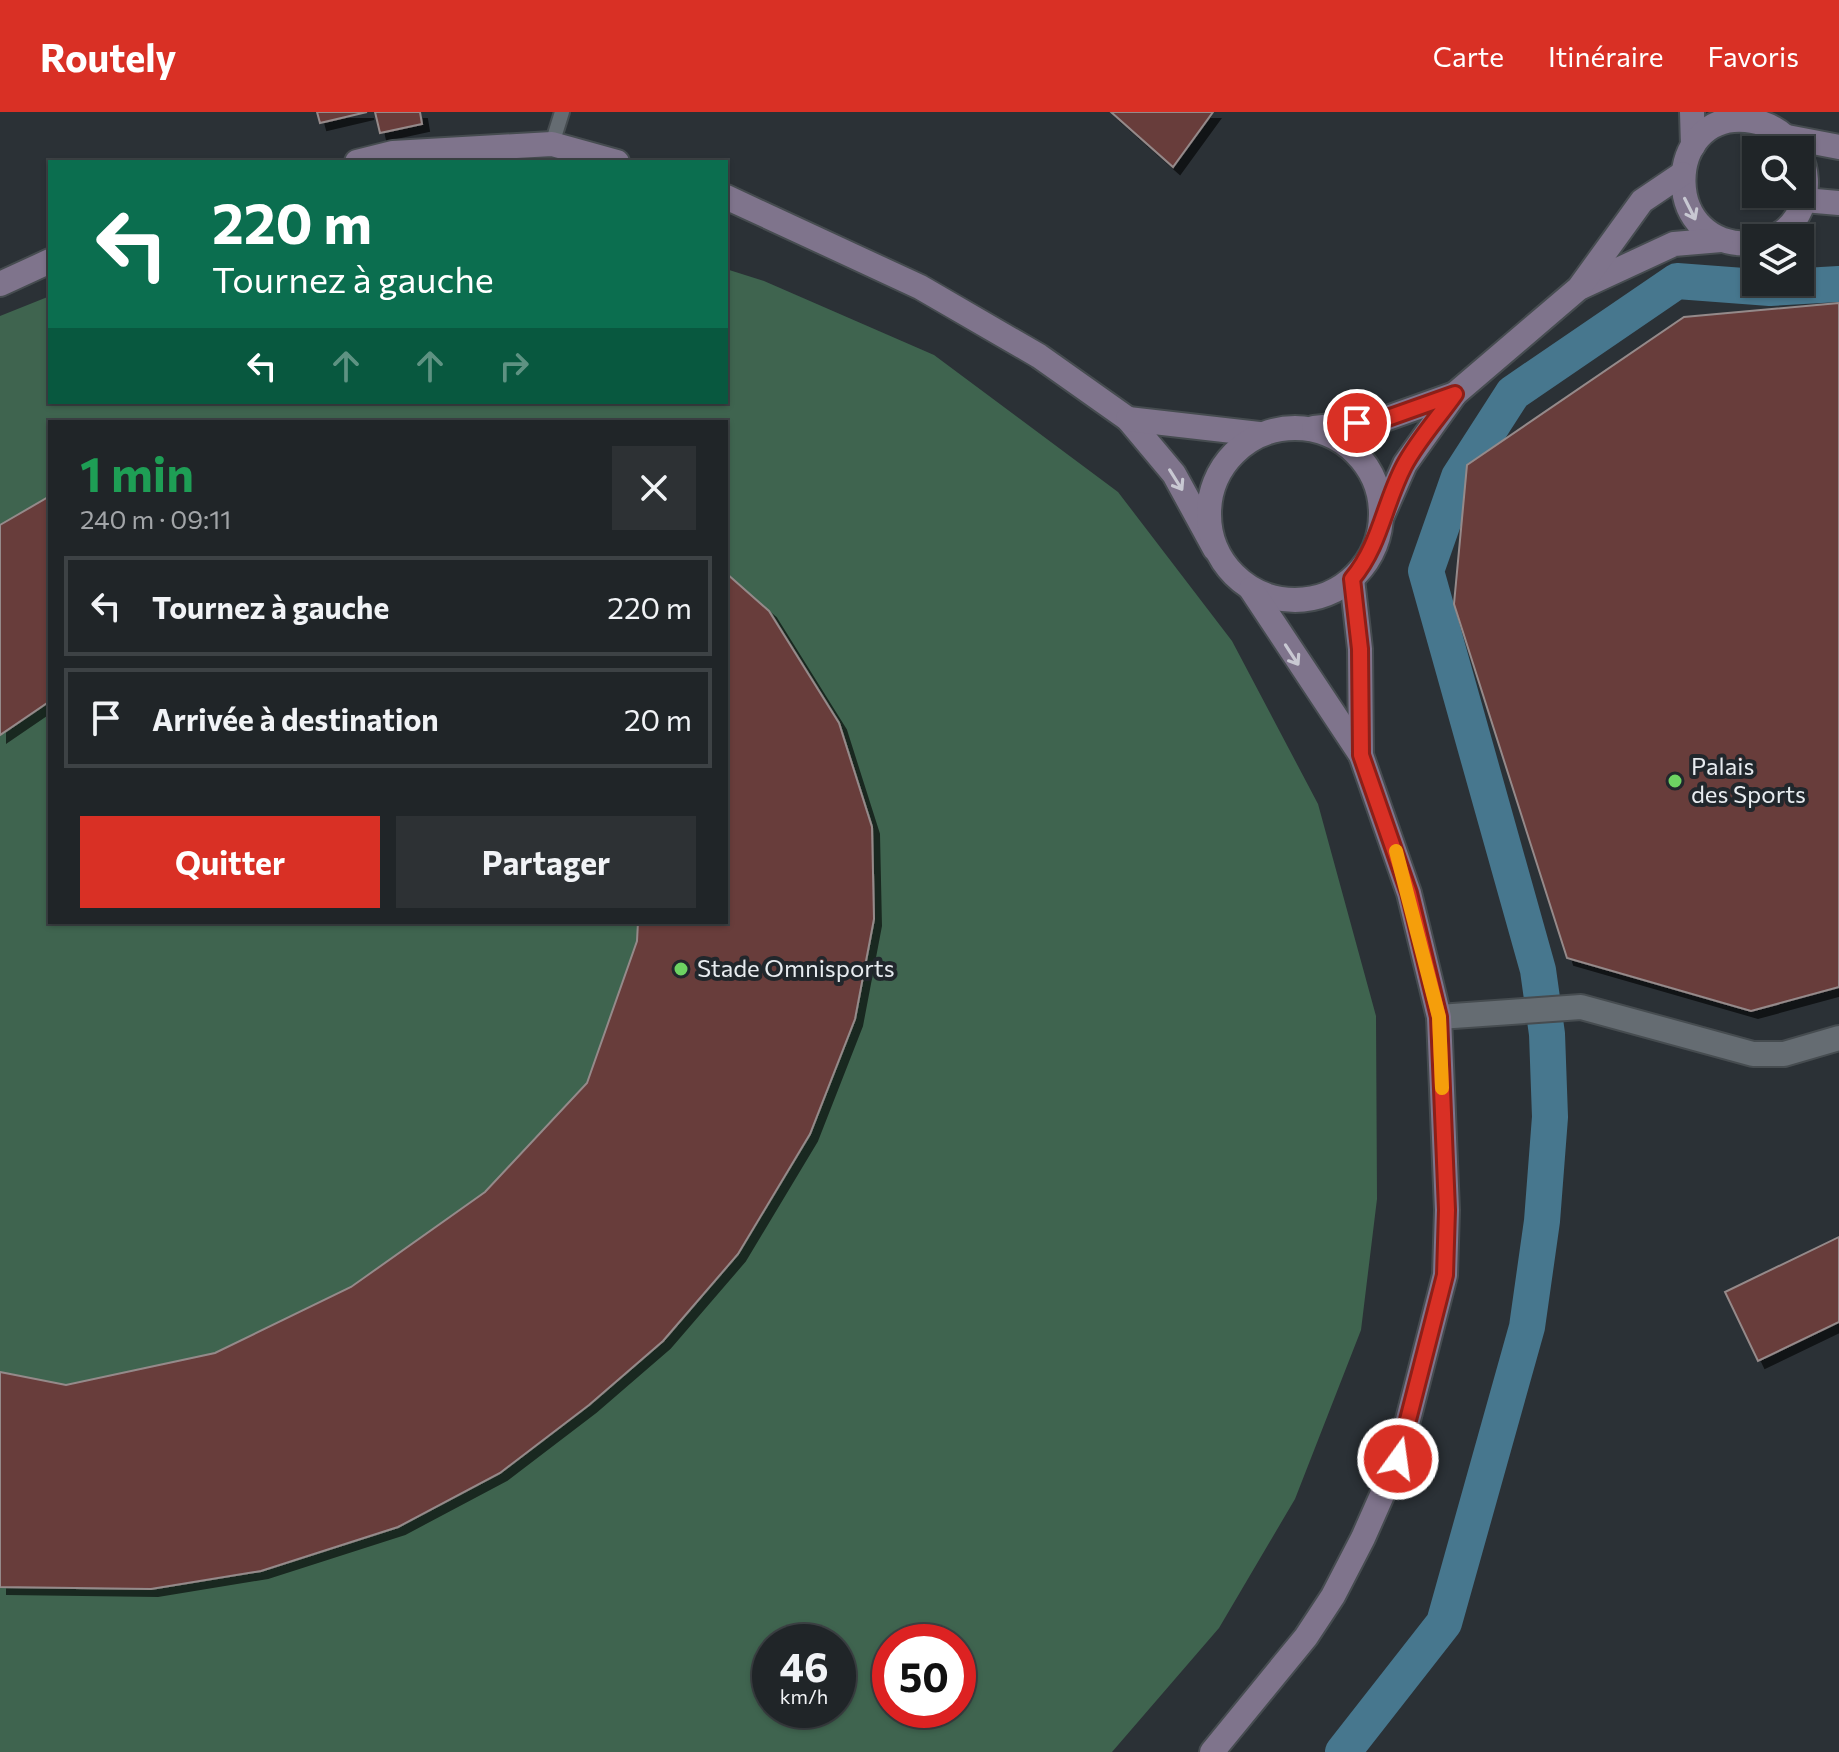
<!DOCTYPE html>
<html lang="fr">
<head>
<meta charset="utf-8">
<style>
  :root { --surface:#202528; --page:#2d3134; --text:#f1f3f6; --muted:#a2a5a8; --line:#3d4245; --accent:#d93025 }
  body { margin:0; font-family:Commissioner,sans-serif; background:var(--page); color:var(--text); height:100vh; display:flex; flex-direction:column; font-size:30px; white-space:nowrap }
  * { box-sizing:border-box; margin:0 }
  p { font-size:26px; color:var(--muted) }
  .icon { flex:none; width:44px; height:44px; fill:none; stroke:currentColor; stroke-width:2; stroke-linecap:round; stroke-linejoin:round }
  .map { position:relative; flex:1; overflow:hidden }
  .panel { position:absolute; left:48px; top:308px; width:680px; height:504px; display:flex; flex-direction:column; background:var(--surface); border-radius:0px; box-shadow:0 2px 6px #0004,0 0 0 2px var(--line) }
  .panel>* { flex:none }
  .banner { position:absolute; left:48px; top:48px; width:680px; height:244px; border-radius:0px; box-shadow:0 2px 6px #0004,0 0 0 2px var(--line); background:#0b6e4f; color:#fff; overflow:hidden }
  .buttons { position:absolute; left:1742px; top:24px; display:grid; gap:16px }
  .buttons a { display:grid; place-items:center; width:72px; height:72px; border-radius:0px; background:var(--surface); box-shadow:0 2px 6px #0004,0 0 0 2px var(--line); font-size:40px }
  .speed { position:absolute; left:752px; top:1512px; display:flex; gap:16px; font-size:40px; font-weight:700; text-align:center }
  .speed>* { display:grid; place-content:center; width:104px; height:104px; border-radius:50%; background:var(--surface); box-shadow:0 2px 6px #0004,0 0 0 2px var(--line); line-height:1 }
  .speed small { font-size:20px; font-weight:400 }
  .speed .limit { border:12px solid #d22; background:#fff; color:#111 }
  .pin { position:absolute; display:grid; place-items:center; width:68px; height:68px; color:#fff; margin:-34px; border:4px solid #fff; border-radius:50%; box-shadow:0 2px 8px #0007 }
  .me { position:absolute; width:88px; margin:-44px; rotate:14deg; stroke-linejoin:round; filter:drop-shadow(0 0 6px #0008) }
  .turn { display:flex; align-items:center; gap:28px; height:168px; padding:0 32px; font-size:36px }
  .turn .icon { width:104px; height:104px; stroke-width:2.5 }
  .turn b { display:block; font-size:56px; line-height:68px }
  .lanes { display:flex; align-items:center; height:76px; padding:0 32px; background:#0003; justify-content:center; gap:40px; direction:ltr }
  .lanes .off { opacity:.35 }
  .round { display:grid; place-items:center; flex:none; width:84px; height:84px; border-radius:0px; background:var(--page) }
  .summary { display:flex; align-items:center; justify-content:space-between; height:136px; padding:0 32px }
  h1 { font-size:48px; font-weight:700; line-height:60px; color:#1e9e55 }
  .action { display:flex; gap:16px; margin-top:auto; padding:16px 32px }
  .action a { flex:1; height:92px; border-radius:0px; background:var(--accent); color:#fff; font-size:32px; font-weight:700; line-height:92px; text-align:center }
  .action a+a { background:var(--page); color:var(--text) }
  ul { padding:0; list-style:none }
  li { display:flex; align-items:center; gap:24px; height:100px; margin:0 16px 12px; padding:0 16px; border:4px solid var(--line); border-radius:0px }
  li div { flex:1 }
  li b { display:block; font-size:30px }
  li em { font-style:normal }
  header { display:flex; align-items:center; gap:48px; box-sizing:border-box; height:112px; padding:0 40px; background:var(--accent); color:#fff }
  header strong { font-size:38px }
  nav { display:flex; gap:44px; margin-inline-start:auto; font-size:28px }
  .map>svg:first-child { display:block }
  .green { fill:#3f644f; fill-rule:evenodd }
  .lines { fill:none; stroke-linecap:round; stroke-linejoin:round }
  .canal { stroke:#47778e; stroke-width:36 }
  .building { fill:#683c3b; stroke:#958a8a; stroke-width:2; filter:url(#shadow) }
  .service-casing { stroke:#464c50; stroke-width:18 }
  .minor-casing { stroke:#464c50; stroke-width:28 }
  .secondary-casing { stroke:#464c50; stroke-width:28 }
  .service { stroke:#656c72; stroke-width:14 }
  .minor { stroke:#656c72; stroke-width:24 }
  .secondary { stroke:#7f748c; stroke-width:24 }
  .oneway { stroke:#c8c8d2 }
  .route-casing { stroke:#8d1f18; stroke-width:20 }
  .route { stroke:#d93025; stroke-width:14 }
  .slow { stroke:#f59e0b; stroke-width:14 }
  .poi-dot { fill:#6dd362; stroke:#21272c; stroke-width:3 }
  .labels { text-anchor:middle; stroke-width:8; stroke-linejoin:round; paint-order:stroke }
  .poi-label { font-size:24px; fill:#e8ecf0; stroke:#21272c; text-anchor:start }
</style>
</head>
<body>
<header>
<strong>Routely</strong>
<nav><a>Carte</a><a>Itinéraire</a><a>Favoris</a></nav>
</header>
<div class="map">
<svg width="1839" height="1640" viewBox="0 0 1839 1640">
  <defs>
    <filter id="shadow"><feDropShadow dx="7" dy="7" stdDeviation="0" flood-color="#0009"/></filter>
  </defs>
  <rect width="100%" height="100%" fill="#2b3136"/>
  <path class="green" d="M726 157 764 169 934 243 1118 380 1232 529 1318 692 1376 904 1377 1087 1361 1218 1295 1387 1219 1516 1112 1640H0V204L50 184V290H726ZM50 310H726V810H50ZM770 1530H838V1598H770ZM890 1530H958V1598H890Z"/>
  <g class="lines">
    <path class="canal" d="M1343 1640 1444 1511 1527 1215 1542 1109 1550 1005 1547 922 1538 858 1426 459 1459 365 1513 281 1677 169 1770 176 1839 172"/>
  </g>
  <g class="building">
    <path d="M317 0H367L320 11Z"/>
    <path d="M375 0H420L422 12 380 21Z"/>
    <path d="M1111 0H1213L1173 55Z"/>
    <path d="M1839 191V875L1751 899 1567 846 1454 492 1467 353 1684 205Z"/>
    <path d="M50 384V589L0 623V413Z"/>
    <path d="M726 461 769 499 839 611 872 715 874 807 855 907 810 1022 738 1142 663 1229 589 1293 500 1361 398 1415 261 1459 151 1477 0 1475V1260L66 1273 215 1241 351 1175 485 1080 587 971 637 829 638 810H726Z"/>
    <path d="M1839 1125V1210L1758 1249 1725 1180Z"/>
  </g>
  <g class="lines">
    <defs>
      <path id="service" d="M552 32 562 0"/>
      <path id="minor" d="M1439 905 1581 895 1753 942H1784L1839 926"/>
      <g id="secondary">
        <path d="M1692 0 1693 34"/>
        <path d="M1787 25 1839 35"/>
        <path d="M357 50 393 41 552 32 617 50"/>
        <path d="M726 85 920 175 1039 244 1128 307 1174 362 1215 437"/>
        <path d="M1804 88 1839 91"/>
        <path d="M1772 126C1803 113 1814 73 1800 44"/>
        <path d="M1756 131C1659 141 1663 0 1746 8 1768 10 1784 20 1797 38"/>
        <path d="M0 172 50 149"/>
        <path d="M1581 175 1674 132 1721 128"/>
        <path d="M1128 307 1259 322"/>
        <circle cx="1295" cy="402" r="86"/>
        <path d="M1314 316 1379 309 1455 282"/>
        <path d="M1382 404 1405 352 1455 282 1579 176 1642 89 1682 62"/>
        <path d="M1352 467 1360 537 1361 643"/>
        <path d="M1212 1640 1306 1525 1333 1484 1363 1426 1398 1347 1445 1163 1447 1098 1439 905 1409 781 1361 643 1251 477"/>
      </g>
    </defs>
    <use href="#service" class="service-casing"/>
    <use href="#minor" class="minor-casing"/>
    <use href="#secondary" class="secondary-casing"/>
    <use href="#service" class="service"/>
    <use href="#minor" class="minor"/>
    <use href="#secondary" class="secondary"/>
  </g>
  <defs><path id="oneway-shaft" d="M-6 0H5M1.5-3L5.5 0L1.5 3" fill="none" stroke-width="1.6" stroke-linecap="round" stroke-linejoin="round" transform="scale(2)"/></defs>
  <g class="oneway">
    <use href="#oneway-shaft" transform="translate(1690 97) rotate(63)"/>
    <use href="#oneway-shaft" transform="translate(1176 368) rotate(58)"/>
    <use href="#oneway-shaft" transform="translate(1292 543) rotate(57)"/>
  </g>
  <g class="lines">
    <defs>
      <path id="route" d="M1357 311 1379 309 1455 282C1438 306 1417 329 1404 354 1384 392 1380 434 1352 467L1360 537 1361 643 1409 781 1439 905 1447 1098 1445 1163 1398 1347"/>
    </defs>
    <use href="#route" class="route-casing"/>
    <use href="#route" class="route"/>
    <path class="slow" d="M1396 739 1439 905 1442 976"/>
  </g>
  <g class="poi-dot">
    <circle cx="1675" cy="669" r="8"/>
    <circle cx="681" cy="857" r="8"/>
  </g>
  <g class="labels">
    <g class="poi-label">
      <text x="1691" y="663">Palais<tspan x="1691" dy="28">des Sports</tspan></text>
      <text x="697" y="865">Stade Omnisports</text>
    </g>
  </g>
</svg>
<div class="buttons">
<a><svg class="icon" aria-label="search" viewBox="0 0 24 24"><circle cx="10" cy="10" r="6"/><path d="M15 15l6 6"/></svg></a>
<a><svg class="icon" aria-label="layers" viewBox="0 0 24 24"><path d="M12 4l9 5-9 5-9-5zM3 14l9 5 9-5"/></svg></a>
</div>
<div class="speed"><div>46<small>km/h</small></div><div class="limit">50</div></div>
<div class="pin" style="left:1357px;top:311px;background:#d93025"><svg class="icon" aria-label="arrive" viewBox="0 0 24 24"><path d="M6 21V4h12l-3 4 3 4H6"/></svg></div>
<svg class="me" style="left:1398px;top:1347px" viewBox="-20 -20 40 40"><circle r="17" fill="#d93025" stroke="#fff" stroke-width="3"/><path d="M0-11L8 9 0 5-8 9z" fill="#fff"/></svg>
<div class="banner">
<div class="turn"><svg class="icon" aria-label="left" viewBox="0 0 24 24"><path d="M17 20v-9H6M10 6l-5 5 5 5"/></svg><div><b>220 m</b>Tournez à gauche</div></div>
<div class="lanes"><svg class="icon" aria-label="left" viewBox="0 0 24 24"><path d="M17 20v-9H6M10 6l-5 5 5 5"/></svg><svg class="icon off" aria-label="ahead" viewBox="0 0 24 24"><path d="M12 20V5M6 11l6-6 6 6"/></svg><svg class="icon off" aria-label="ahead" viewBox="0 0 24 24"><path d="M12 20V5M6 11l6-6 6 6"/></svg><svg class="icon off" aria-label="right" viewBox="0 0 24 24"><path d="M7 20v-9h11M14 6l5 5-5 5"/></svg></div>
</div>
<section class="panel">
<div class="summary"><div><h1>1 min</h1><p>240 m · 09:11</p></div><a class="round"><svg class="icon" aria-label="close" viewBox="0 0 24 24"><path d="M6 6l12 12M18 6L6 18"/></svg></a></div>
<ul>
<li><svg class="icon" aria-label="left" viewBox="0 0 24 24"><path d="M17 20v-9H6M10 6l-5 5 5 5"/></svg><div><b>Tournez à gauche</b></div><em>220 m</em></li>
<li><svg class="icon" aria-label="arrive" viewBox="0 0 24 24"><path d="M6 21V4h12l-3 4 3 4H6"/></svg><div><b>Arrivée à destination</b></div><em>20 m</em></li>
</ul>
<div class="action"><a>Quitter</a><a>Partager</a></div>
</section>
</div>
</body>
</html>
